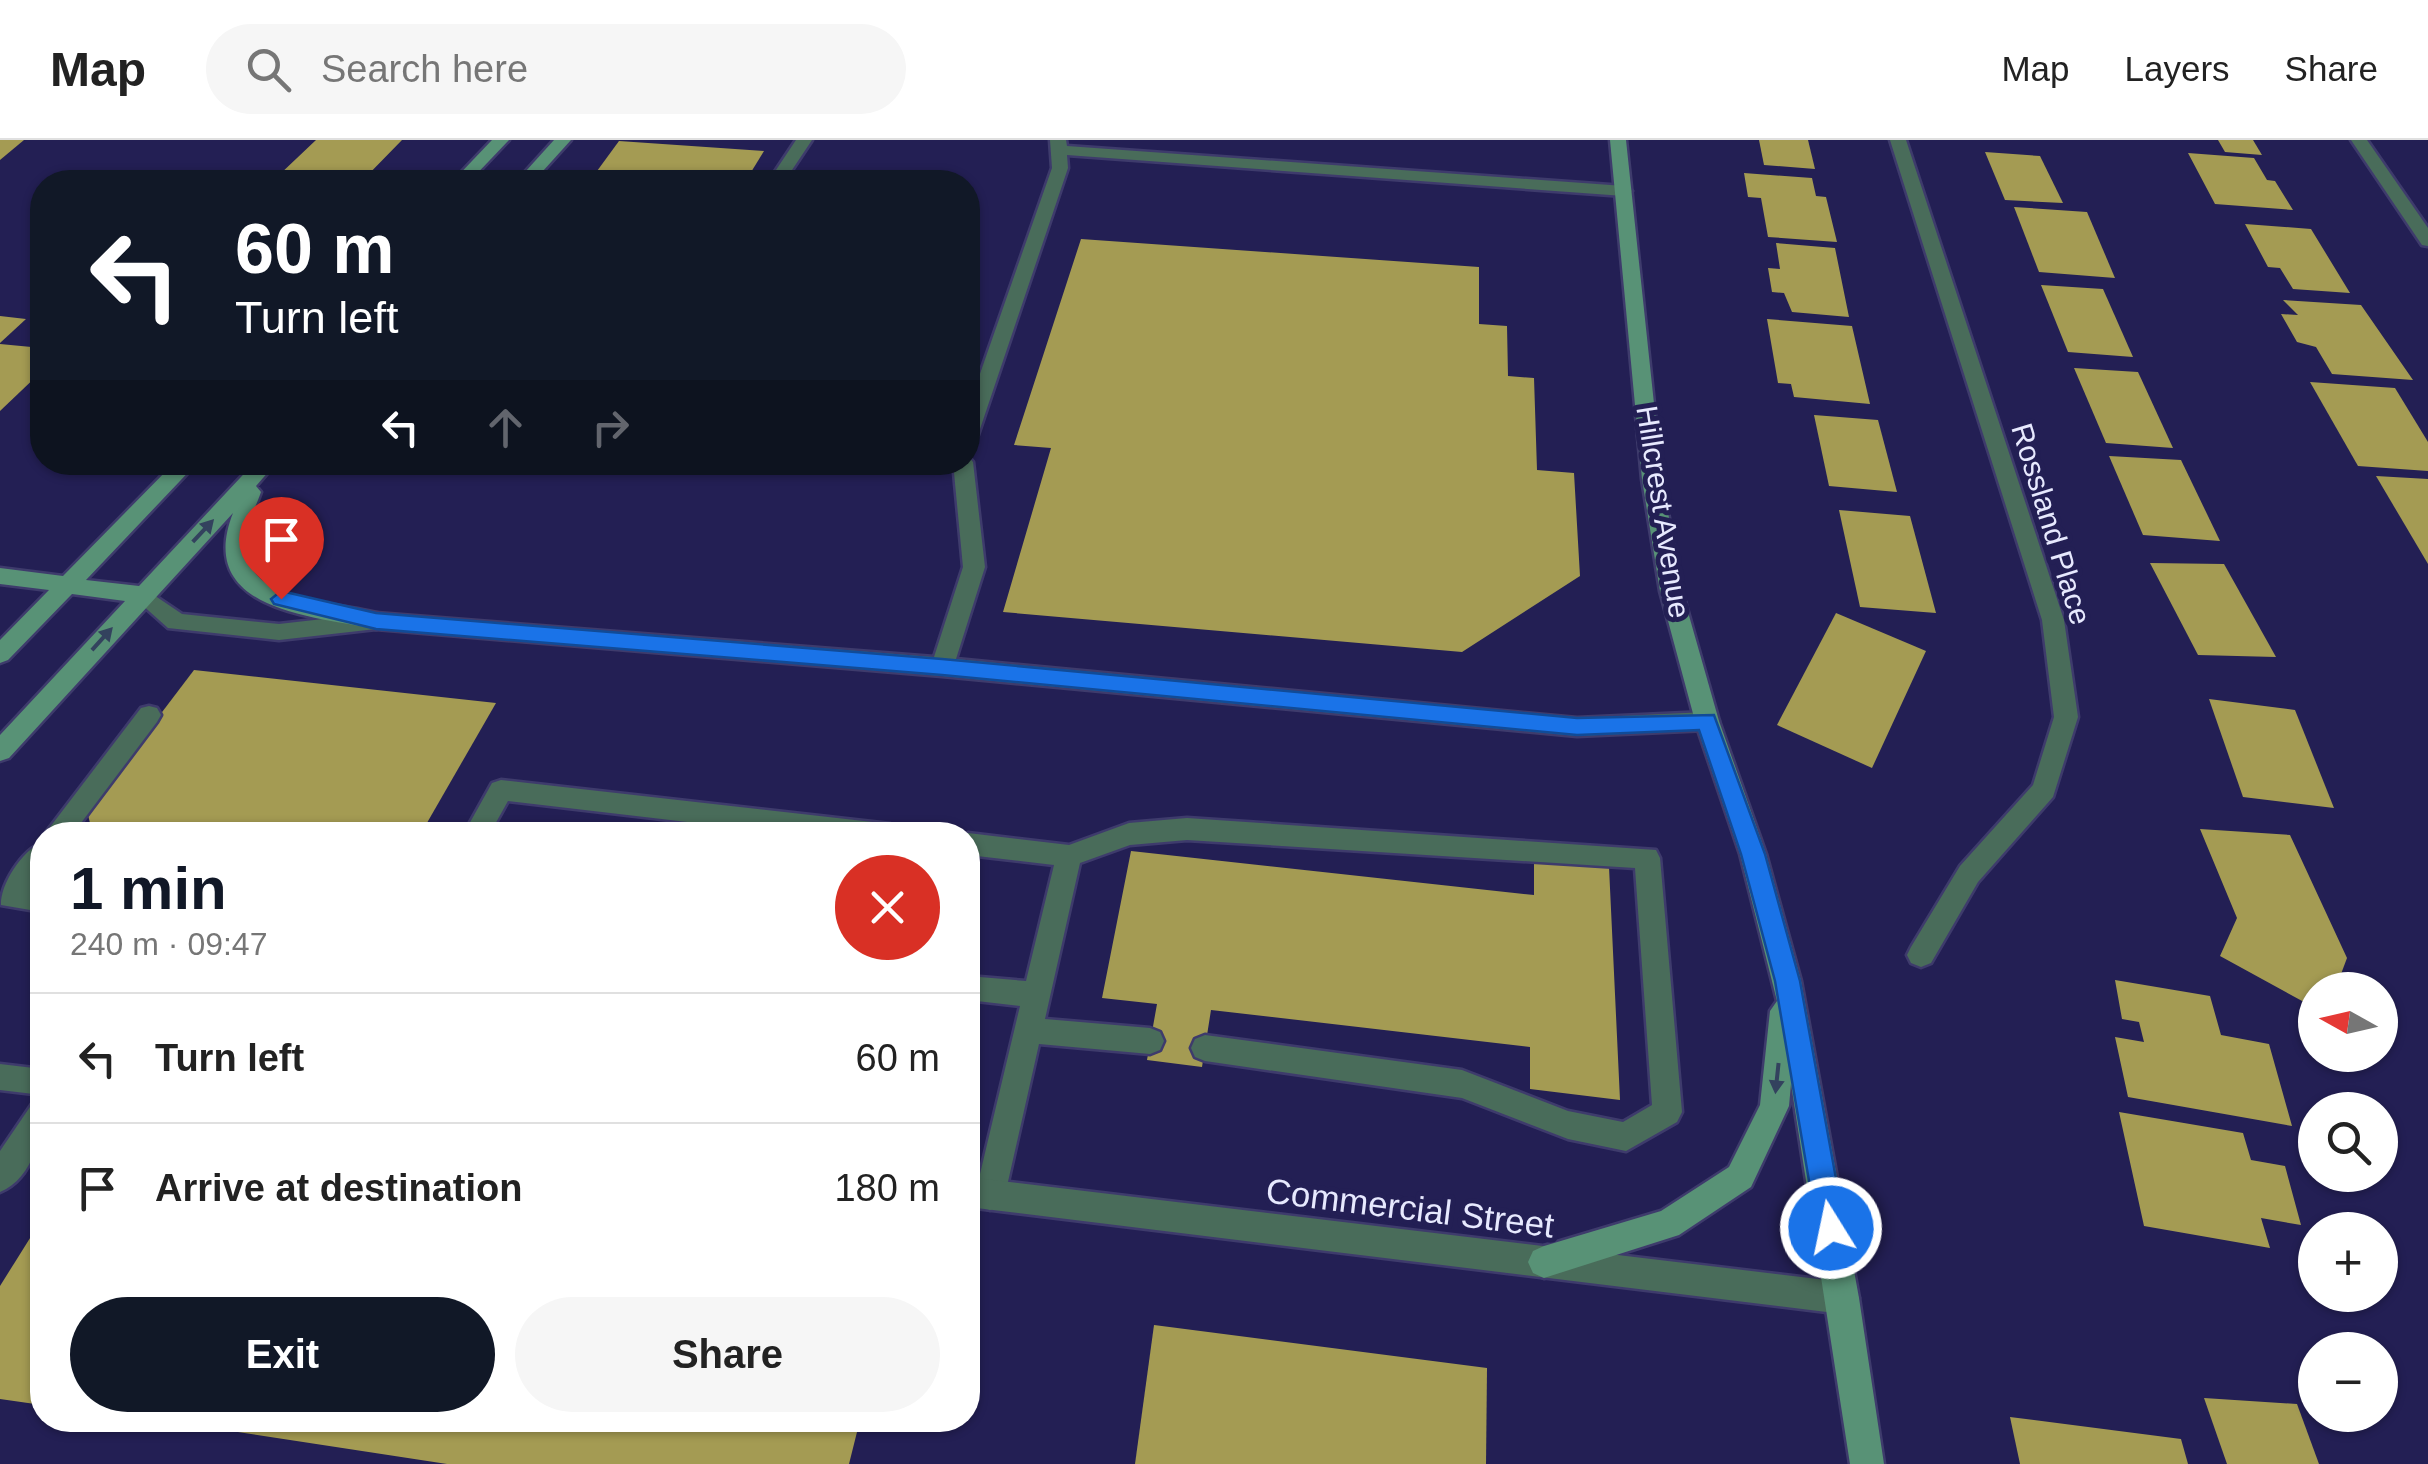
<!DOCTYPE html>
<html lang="en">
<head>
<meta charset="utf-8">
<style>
  :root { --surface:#fff; --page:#f6f6f6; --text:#222; --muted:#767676; --line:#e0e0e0; --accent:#111827 }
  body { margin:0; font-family:Arial,sans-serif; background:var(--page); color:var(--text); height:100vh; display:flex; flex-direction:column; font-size:38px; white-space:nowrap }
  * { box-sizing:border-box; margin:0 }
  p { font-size:32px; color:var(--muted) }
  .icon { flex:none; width:55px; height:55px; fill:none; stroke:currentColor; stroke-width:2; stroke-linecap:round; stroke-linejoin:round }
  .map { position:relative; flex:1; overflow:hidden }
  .side { position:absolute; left:30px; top:682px; width:950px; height:610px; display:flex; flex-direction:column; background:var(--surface); border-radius:40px; box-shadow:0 2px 8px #0004 }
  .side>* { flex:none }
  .top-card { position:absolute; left:30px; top:30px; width:950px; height:305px; border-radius:40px; box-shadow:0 2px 8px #0004; background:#111827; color:#fff; overflow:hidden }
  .needle { width:65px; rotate:278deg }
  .buttons { position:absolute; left:2298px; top:832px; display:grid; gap:20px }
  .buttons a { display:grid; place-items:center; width:100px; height:100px; border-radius:50%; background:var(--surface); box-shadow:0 2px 8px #0004; font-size:50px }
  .pin { position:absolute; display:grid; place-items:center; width:85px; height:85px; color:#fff; margin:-102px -42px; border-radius:50% 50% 50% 0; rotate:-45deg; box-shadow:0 0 10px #0007 }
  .pin .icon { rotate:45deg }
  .me { position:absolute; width:110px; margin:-55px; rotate:350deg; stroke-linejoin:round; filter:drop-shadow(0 0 8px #0008) }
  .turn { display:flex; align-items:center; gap:35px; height:210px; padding:0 40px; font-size:45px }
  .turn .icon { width:130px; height:130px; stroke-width:2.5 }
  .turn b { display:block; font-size:70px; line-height:85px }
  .lanes { display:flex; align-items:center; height:95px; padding:0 40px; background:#0003; justify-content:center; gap:50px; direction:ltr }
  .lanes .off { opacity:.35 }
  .round { display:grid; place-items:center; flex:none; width:105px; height:105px; border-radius:52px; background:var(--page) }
  .head { display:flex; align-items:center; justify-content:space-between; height:170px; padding:0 40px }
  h1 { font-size:60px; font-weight:700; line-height:75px; color:var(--accent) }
  .button { display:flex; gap:20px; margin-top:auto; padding:20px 40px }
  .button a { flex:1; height:115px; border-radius:60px; background:var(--accent); color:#fff; font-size:40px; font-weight:700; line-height:115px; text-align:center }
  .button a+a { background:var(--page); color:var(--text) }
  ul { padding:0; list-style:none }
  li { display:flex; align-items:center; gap:30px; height:130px; padding:0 40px; border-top:2px solid var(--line) }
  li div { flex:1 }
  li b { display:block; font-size:38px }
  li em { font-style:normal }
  header { display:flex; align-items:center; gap:60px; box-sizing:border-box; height:140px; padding:0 50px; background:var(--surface); border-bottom:2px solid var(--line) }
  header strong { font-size:48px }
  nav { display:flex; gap:55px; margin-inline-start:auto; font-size:35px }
  .search { width:700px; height:90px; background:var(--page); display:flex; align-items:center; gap:25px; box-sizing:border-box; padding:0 35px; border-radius:55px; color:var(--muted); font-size:38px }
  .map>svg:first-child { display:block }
  .building { fill:#a49b53 }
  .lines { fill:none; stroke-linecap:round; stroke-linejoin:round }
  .lane-casing { stroke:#3e3b6c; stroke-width:5 }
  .street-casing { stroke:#3e3b6c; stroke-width:5 }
  .secondary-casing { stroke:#3e3b6c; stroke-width:5 }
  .lane { fill:#496c5a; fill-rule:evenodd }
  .street { fill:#496c5a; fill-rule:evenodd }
  .secondary { fill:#589276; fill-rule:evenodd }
  .oneway { fill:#33425e }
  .route { fill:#1a73e8; stroke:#114b97; stroke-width:2.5 }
  .labels { text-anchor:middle; stroke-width:10; stroke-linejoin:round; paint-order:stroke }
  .street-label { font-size:30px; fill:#e7e9fe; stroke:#231f54 }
  .near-street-label { font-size:35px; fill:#e7e9fe; stroke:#231f54 }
</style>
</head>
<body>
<header>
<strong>Map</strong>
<div class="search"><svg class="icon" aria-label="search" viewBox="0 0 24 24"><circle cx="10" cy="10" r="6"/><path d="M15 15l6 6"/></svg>Search here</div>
<nav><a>Map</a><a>Layers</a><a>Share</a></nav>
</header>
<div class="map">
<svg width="2428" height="1324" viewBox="0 0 2428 1324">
  <rect width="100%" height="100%" fill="#231f54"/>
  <g class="building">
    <path d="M0 0H24L0 20Z"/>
    <path d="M316 0H402L361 42H289L295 37 278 36Z"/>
    <path d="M1759 0H1808L1815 29 1764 25Z"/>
    <path d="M2218 0H2253L2262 15 2225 12Z"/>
    <path d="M619 1 764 11 745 42H589Z"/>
    <path d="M1985 12 2040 16 2063 63 2005 60Z"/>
    <path d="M2188 13 2254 18 2267 40 2275 41 2293 70 2215 64Z"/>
    <path d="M1744 33 1812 38 1816 56 1826 57 1837 102 1768 97 1761 58 1748 57Z"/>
    <path d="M2014 67 2087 72 2115 138 2039 132Z"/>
    <path d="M2245 84 2311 89 2350 153 2293 149 2280 128 2268 127Z"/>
    <path d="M1081 99 1479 127V184L1507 186 1508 236 1534 238 1537 330 1574 333 1580 436 1462 512 1003 472 1051 308 1014 305Z"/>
    <path d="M1776 103 1835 108 1849 177 1792 172 1784 153 1772 152 1768 128 1780 129Z"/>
    <path d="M2041 145 2103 149 2133 217 2068 212Z"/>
    <path d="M2283 160 2361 165 2413 240 2332 234 2316 207 2297 202 2281 174 2298 175Z"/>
    <path d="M0 176 26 179 0 203Z"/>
    <path d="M1767 179 1852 186 1870 264 1794 257 1791 244 1778 243Z"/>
    <path d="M0 204 42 208V231L0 271Z"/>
    <path d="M2074 228 2138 232 2173 308 2106 303Z"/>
    <path d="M2310 242 2395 248 2428 302V331L2358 326Z"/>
    <path d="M1814 275 1878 280 1897 352 1829 346Z"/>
    <path d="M2109 316 2181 320 2220 401 2143 395Z"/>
    <path d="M2376 336 2428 339V424Z"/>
    <path d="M1839 370 1910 376 1936 473 1860 467Z"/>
    <path d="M2150 423 2224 424 2276 517 2198 515Z"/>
    <path d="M1836 473 1926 511 1872 628 1777 585Z"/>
    <path d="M194 530 496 563 420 695H150L91 687 87 671Z"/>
    <path d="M2209 559 2295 570 2334 668 2243 657Z"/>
    <path d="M2200 689 2290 695 2347 818 2335 850H2315V868L2220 816 2237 778Z"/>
    <path d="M1131 711 1534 755V720L1609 727 1620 960 1530 949V907L1211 870 1202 927 1147 920 1157 864 1102 858Z"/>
    <path d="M2115 840 2210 856 2221 895 2269 904 2292 986 2128 957 2115 897 2144 902 2139 882 2122 879Z"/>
    <path d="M2119 972 2243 993 2251 1020 2285 1026 2301 1085 2261 1078 2270 1108 2144 1086Z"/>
    <path d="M42 1079V1265L0 1259V1146Z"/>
    <path d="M1154 1185 1487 1228 1486 1324H1135Z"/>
    <path d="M2204 1258 2297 1264 2319 1324H2227Z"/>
    <path d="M2010 1277 2181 1299 2188 1324H2020Z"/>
    <path d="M159 1280H860L849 1324H447Z"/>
  </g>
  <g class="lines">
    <defs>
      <g id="lane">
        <path d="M796 0H812L784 42H768Z"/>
        <path d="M1050 0H1066L1067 6 1624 46 1632 51 1624 56 1067 15 1068 28 978 295 968 302V268L1052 28Z"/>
        <path d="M968 316 973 322 985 427 956 519 1577 578 1707 572 1715 574 1719 581 1715 588 1707 590 1577 596 942 536 376 489 279 500 168 488 131 455 142 447 182 474 279 484 376 473 934 517 963 427 953 322H968Z"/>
        <path d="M149 566 157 568 161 575 157 582 72 695H44L141 568Z"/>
        <path d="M501 640 890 684 899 688 903 695H799L508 661 489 695H463L492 643Z"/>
        <path d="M1187 678 1656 710 1660 718 1682 972 1677 982 1626 1011 1568 999 1462 958 1205 921 1195 917 1191 908 1195 899 1205 895 1462 930 1568 971 1623 982 1652 965 1635 728 1187 700 1130 705 1080 723 1045 879 1150 888 1160 892 1164 901 1160 910 1150 914 1039 904 1005 1055 1001 1066 990 1070 979 1066 975 1055 1020 866 968 860V836L1026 841 1054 725 968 715V695H963L968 693 1069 705 1129 683Z"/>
        <path d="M42 703V733L31 748 42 750V772L1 765C0 745 22 710 42 703Z"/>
        <path d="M42 960C44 991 34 1038 0 1052V1011L32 964Z"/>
      </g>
      <g id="street">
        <path d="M1890 0H1906L2064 480 2078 577 2053 657 1978 742 1931 823 1921 827 1911 823 1907 815 1911 807 1960 726 2033 645 2054 577 2042 480Z"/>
        <path d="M2351 0H2367L2428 88V106L2422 105Z"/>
        <path d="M0 924 42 929V955L0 950Z"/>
        <path d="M968 1037 1843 1142 1854 1147 1859 1158 1854 1169 1843 1174 968 1067Z"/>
      </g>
      <g id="secondary">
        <path d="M492 0H509L469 42H452Z"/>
        <path d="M554 0H571L533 42H516Z"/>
        <path d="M1610 0H1626L1662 339 1682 451 1719 581 1766 714 1801 841 1859 1158 1884 1324H1850L1791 944 1789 966 1751 1047 1679 1095 1544 1138 1533 1133 1528 1122 1533 1111 1544 1106 1661 1071 1729 1027 1760 965 1770 871 1777 861 1740 714 1695 581 1660 451 1642 339Z"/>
        <path d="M175 322H198L86 440 139 446 255 322H277L256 346 261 352C257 364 250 377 247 390 232 466 336 460 384 475L387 481 384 487 376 489C311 476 195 470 233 373L9 618 0 621V595L125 461 72 454 8 520 0 523V500L49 450 0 444V428L63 436Z"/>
      </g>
    </defs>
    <use href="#lane" class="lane-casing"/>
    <use href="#street" class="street-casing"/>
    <use href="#secondary" class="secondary-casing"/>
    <use href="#lane" class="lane"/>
    <use href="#street" class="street"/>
    <use href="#secondary" class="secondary"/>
  </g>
  <defs><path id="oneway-solid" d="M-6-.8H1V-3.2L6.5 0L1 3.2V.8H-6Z" transform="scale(2.5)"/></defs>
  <g class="oneway">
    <use href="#oneway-solid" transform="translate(203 391) rotate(-47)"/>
    <use href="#oneway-solid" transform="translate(102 499) rotate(-48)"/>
    <use href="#oneway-solid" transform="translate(1777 938) rotate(96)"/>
  </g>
  <path class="route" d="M281 451 376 473 942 519 1577 578 1714 575 1765 714 1800 841 1845 1088 1841 1098 1831 1102 1821 1098 1817 1088 1775 841 1741 714 1699 590 1577 595 942 535 376 489 274 464 271 459Z"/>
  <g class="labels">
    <g class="street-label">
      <text transform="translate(1663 372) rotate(81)" y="10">Hillcrest Avenue</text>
      <text transform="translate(2051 384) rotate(73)" y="10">Rossland Place</text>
    </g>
    <g class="near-street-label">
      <text transform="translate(1410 1068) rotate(7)" y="12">Commercial Street</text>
    </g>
  </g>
</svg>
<div class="buttons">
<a><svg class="needle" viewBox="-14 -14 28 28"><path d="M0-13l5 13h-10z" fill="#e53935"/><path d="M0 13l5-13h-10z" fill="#767676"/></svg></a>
<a><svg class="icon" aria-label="search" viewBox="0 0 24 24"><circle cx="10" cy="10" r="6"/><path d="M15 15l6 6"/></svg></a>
<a>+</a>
<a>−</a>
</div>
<div class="pin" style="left:281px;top:459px;background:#d93025"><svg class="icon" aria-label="arrive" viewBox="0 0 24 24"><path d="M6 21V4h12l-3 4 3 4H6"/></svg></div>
<svg class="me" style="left:1831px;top:1088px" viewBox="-20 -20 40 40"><circle r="17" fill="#1a73e8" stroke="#fff" stroke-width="3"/><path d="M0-11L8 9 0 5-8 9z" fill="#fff"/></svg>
<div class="top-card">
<div class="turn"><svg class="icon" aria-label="left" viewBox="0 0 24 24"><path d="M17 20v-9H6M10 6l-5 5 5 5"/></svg><div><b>60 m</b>Turn left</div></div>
<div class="lanes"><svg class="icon" aria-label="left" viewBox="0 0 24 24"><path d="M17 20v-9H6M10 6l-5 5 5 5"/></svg><svg class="icon off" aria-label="ahead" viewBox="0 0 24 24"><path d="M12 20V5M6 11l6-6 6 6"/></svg><svg class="icon off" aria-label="right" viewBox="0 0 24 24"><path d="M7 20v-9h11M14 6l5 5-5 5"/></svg></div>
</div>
<section class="side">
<div class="head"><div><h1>1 min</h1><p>240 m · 09:47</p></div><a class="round" style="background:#d93025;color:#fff"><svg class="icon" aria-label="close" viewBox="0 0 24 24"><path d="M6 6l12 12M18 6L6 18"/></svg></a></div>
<ul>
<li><svg class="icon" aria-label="left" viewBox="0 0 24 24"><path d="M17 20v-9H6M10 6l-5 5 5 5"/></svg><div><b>Turn left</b></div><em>60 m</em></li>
<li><svg class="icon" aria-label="arrive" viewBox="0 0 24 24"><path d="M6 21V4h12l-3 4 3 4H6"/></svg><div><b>Arrive at destination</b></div><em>180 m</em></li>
</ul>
<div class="button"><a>Exit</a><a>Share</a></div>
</section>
</div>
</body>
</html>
